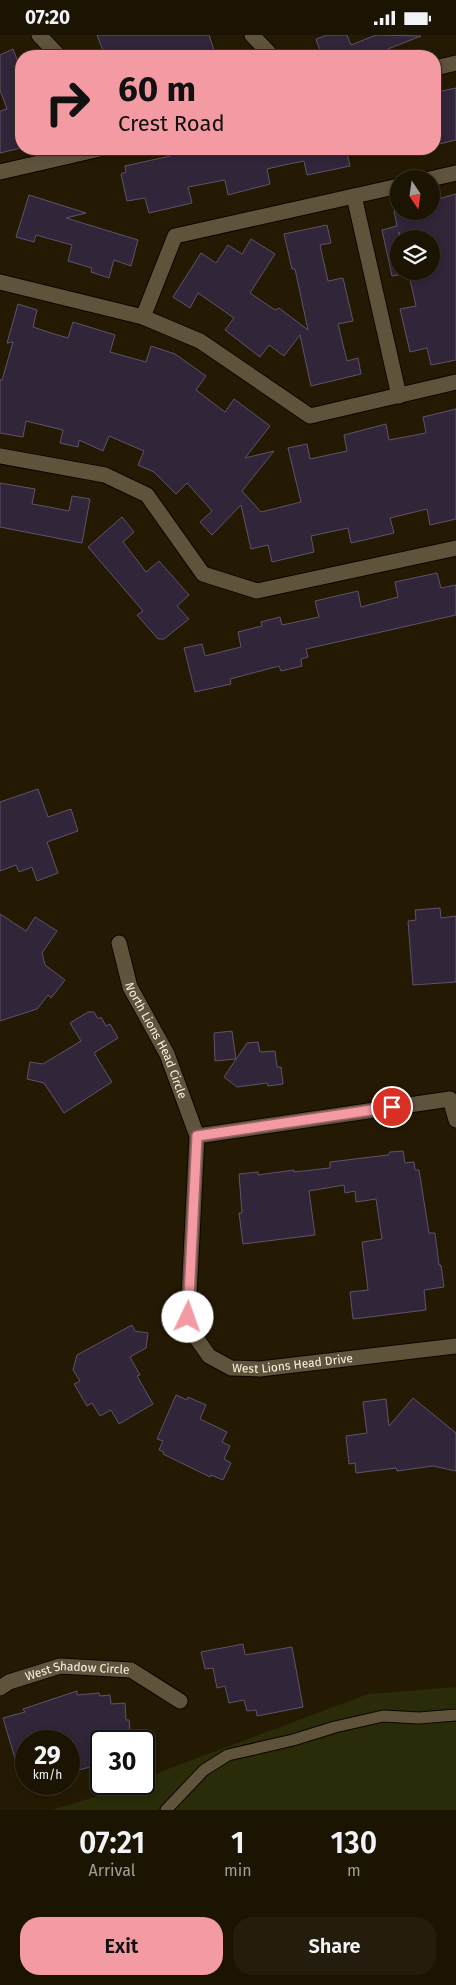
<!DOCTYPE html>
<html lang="en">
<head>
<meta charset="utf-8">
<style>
  :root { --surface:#1b1403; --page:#241d0d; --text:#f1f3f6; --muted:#a09e9a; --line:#393325; --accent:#f49aa2 }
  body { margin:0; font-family:"Fira Sans",sans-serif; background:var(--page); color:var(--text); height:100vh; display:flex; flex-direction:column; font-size:19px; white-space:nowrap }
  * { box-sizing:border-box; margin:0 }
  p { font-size:16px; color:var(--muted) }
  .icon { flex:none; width:28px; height:28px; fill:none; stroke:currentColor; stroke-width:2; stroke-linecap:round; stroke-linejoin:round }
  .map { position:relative; height:1775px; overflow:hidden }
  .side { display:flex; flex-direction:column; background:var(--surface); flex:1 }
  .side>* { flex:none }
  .banner { position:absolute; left:15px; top:15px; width:426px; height:105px; border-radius:20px; box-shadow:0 2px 8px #0003,0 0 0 1px var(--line); background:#f49aa2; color:#111; overflow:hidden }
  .needle { width:32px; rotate:167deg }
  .fabs { position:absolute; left:390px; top:135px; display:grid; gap:10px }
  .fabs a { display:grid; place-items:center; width:50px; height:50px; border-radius:50%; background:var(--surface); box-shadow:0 2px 8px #0003,0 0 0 1px var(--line); font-size:25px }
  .speed { position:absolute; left:15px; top:1695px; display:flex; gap:10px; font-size:25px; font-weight:700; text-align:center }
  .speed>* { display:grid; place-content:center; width:65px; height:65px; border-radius:50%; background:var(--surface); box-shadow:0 2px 8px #0003,0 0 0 1px var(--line); line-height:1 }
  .speed small { font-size:12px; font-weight:400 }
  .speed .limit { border:2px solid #111; border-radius:8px; background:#fff; color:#111 }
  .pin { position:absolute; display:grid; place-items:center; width:42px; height:42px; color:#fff; margin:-21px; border:2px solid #fff; border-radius:50%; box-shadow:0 1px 5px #0007 }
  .me { position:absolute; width:55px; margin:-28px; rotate:3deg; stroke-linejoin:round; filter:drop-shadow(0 0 4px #0008) }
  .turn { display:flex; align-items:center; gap:18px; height:105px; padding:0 20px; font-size:22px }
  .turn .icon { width:65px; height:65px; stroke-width:2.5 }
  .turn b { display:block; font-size:35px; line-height:42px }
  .eta { display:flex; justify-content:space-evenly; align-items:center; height:85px; text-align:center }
  .eta b { font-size:30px; font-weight:600; line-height:35px }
  .primary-button { display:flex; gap:10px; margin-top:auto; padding:10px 20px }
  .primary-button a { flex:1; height:58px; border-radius:20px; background:var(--accent); color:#111; font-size:20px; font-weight:600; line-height:58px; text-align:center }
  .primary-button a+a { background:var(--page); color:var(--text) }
  .status { display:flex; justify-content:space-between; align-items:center; height:35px; padding:0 25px; background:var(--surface); direction:ltr }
  .status svg { height:14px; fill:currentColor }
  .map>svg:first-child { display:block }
  .green { fill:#2a2b08 }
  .building { fill:#312539; stroke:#605269 }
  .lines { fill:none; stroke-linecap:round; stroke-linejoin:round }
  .lane-casing { stroke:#0d0500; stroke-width:13 }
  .street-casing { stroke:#0d0500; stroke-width:17 }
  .lane { stroke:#5f533c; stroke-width:11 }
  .street { stroke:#5f533c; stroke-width:15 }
  .route-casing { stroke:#9f6469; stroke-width:12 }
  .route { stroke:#f49aa2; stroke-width:9 }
  .labels { text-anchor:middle; stroke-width:4.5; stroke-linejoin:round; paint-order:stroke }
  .street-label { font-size:12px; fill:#fbf4e6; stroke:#241a04 }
</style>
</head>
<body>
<div class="status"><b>07:20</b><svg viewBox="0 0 49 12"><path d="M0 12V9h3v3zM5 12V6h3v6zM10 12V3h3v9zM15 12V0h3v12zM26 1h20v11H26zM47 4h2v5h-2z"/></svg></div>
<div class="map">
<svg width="456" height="1775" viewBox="0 0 456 1775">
  <rect width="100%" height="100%" fill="#241a04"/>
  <path class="green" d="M456 1652V1775H52L98 1761 129 1749H144V1743L368 1659Z"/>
  <g class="building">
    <path d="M97 0H209L216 21H105Z"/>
    <path d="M327 0H347L351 10 376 0 421 1 370 21H322L316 4Z"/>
    <path d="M13 14 21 35V113L0 118V76L7 74 0 55V20Z"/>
    <path d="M456 53V105L435 110V64L438 63 437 57Z"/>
    <path d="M202 114H346L350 131 307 140 304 126 284 130 267 134 270 149 228 160 225 145 188 152 192 168 149 178 145 163 127 166 121 139 126 137 125 131Z"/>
    <path d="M456 159V325L431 330 427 313 410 317 400 274 416 271 408 236H431V204H400L399 197V240L392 241 382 195 397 191 394 176H431V166Z"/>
    <path d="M29 160 86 178 66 183 138 205 131 231 114 225 109 243 91 237 92 233 68 226 72 210 36 200 34 207 16 202Z"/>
    <path d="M327 190 331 208 320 210 328 246 343 243 353 286 338 289 347 326 358 323 361 339 311 351 300 300 284 321 269 310 260 322 225 295 234 283 198 258 190 273 173 262 201 218 216 228 228 210 242 219 251 204 275 219 250 258 275 275 279 273 308 295 295 234H292L284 199Z"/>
    <path d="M18 269 37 275 33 292 51 298 68 303 73 287 115 300 110 317 146 327 151 311 175 319 206 341 196 355 209 365 225 377 234 364 270 391 245 423 274 416 242 456 261 477 301 467 288 413 307 409 310 424 347 416 344 400 386 389 389 405 426 398 423 382 456 374V484L430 490 427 474 390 483 394 498 364 505 351 508 348 493 311 501 314 517 272 527 268 510 251 514 241 470 212 500 200 487 212 476 187 448 176 459 154 437 138 430 144 416 109 401 103 416 79 405 78 412 60 408 63 395 26 386 23 402 0 398V345H2L13 307 7 308Z"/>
    <path d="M0 448 35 454 32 469 49 472 69 476 72 461 90 464 82 508 0 492Z"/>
    <path d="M122 482 134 497 123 507 146 537 159 526 189 560 177 571 189 584 164 604H158L137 580 143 576 88 512Z"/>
    <path d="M437 538 441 553 456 550V580L306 614 308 622 301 624 302 631 281 636 279 631 230 644 231 649 195 657 184 613 202 609 205 621 241 612 238 597 262 591 261 587 280 582 282 590 319 582 315 566 358 556 361 572 398 562 395 547Z"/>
    <path d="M38 754 48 782 71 774 78 796 47 807 58 838 37 846 32 832 19 837 16 830 0 836V767Z"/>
    <path d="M440 873 441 883 456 881V947L413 950 408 886 416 885 415 875Z"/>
    <path d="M0 879 26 896 35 882 57 896 42 918 45 930 65 945 51 963 48 960 37 974 0 986Z"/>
    <path d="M88 977H94L98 984 101 982 106 991 110 989 118 1003 94 1018 112 1047 64 1078 44 1048 27 1044 30 1027 43 1029 81 1006 70 988Z"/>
    <path d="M232 996 236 1024 215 1026 214 998Z"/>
    <path d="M258 1007 260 1017 275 1016 277 1032H281L283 1049 268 1051 267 1048 237 1052 224 1042 247 1008Z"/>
    <path d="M403 1116 405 1128 414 1127 415 1135H419L429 1198H435L439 1230H441L444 1252 424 1255 426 1275 353 1284 350 1257 368 1255 362 1207 382 1204 376 1164 356 1167 355 1156 345 1158 344 1150 309 1156 315 1200 243 1209 239 1178H242L239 1139 258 1137V1140L294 1135V1137L330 1133V1127L388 1120 390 1117Z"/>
    <path d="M132 1290 135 1296 148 1298 146 1313 130 1322 140 1340 137 1341 153 1369 119 1389 111 1375 100 1381 92 1368 87 1371 74 1349 80 1346 73 1335 77 1320Z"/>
    <path d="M176 1360 187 1365 188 1362 206 1370 200 1384 227 1397 222 1407 230 1411 224 1424 231 1428 223 1445 211 1440 210 1442 163 1419 164 1417 159 1415 163 1406 157 1404Z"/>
    <path d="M413 1363 456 1398V1436L433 1431 397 1436 396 1433 356 1438 355 1428 349 1429 346 1401 367 1398 363 1367 386 1364 389 1391Z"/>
    <path d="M243 1609 245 1620 292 1612 303 1672 257 1681 256 1675 247 1676 244 1665 229 1668 225 1651 217 1653 213 1633 205 1634 201 1617Z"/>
    <path d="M77 1656V1660L99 1658 100 1661 110 1660 111 1669 125 1668 126 1685H129L131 1706H101V1731L90 1732 75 1736 73 1706H26V1746L22 1747 3 1683 25 1677 23 1674Z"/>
  </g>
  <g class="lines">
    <defs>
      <path id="lane" d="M166 1775 204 1735 228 1720 293 1705 335 1692 383 1681 419 1683 456 1680"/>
      <g id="street">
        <path d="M39 0 59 21"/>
        <path d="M252 0 272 21"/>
        <path d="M435 33 456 28"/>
        <path d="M0 137 100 114"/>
        <path d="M430 144 456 138"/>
        <path d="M354 161 399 361"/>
        <path d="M0 247 143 282 200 306 310 381 456 347"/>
        <path d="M143 282 175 201 399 151"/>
        <path d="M0 421 105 440 147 460 203 539 257 556 456 513"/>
        <path id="s1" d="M119 908 130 952 167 1019 197 1101 188 1282 195 1301 209 1321 231 1333 260 1334 456 1311"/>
        <path d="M197 1101 450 1064 456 1085"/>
        <path id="s2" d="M0 1653 9 1647 60 1631 131 1635 180 1666"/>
      </g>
    </defs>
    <use href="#lane" class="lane-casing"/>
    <use href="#street" class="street-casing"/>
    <use href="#lane" class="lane"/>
    <use href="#street" class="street"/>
  </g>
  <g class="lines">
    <defs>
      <path id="route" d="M188 1282 197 1101 392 1072"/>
    </defs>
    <use href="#route" class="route-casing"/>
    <use href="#route" class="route"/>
  </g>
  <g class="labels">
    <g class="street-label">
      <text dy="4" stroke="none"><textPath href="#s1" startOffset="105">North Lions Head Circle</textPath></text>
      <text dy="4" stroke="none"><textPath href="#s1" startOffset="522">West Lions Head Drive</textPath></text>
      <text dy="4" stroke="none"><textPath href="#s2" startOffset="81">West Shadow Circle</textPath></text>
    </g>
  </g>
</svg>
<div class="fabs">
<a><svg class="needle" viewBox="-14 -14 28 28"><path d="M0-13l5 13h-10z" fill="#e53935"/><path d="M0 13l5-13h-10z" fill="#a09e9a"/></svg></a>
<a><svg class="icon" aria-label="layers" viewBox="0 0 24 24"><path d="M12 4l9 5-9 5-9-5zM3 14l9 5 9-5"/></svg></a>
</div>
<div class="speed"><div>29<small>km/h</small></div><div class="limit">30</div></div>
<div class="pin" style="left:392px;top:1072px;background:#d93025"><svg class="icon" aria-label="arrive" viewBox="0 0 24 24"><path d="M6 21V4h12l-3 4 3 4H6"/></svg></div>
<svg class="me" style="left:188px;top:1282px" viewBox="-20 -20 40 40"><circle r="19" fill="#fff"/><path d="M0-13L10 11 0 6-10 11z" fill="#f49aa2"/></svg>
<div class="banner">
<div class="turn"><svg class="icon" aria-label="right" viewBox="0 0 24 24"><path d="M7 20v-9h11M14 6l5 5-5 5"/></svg><div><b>60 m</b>Crest Road</div></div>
</div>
</div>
<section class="side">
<div class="eta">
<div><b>07:21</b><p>Arrival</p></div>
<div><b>1</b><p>min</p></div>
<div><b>130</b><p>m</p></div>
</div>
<div class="primary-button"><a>Exit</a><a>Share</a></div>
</section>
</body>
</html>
